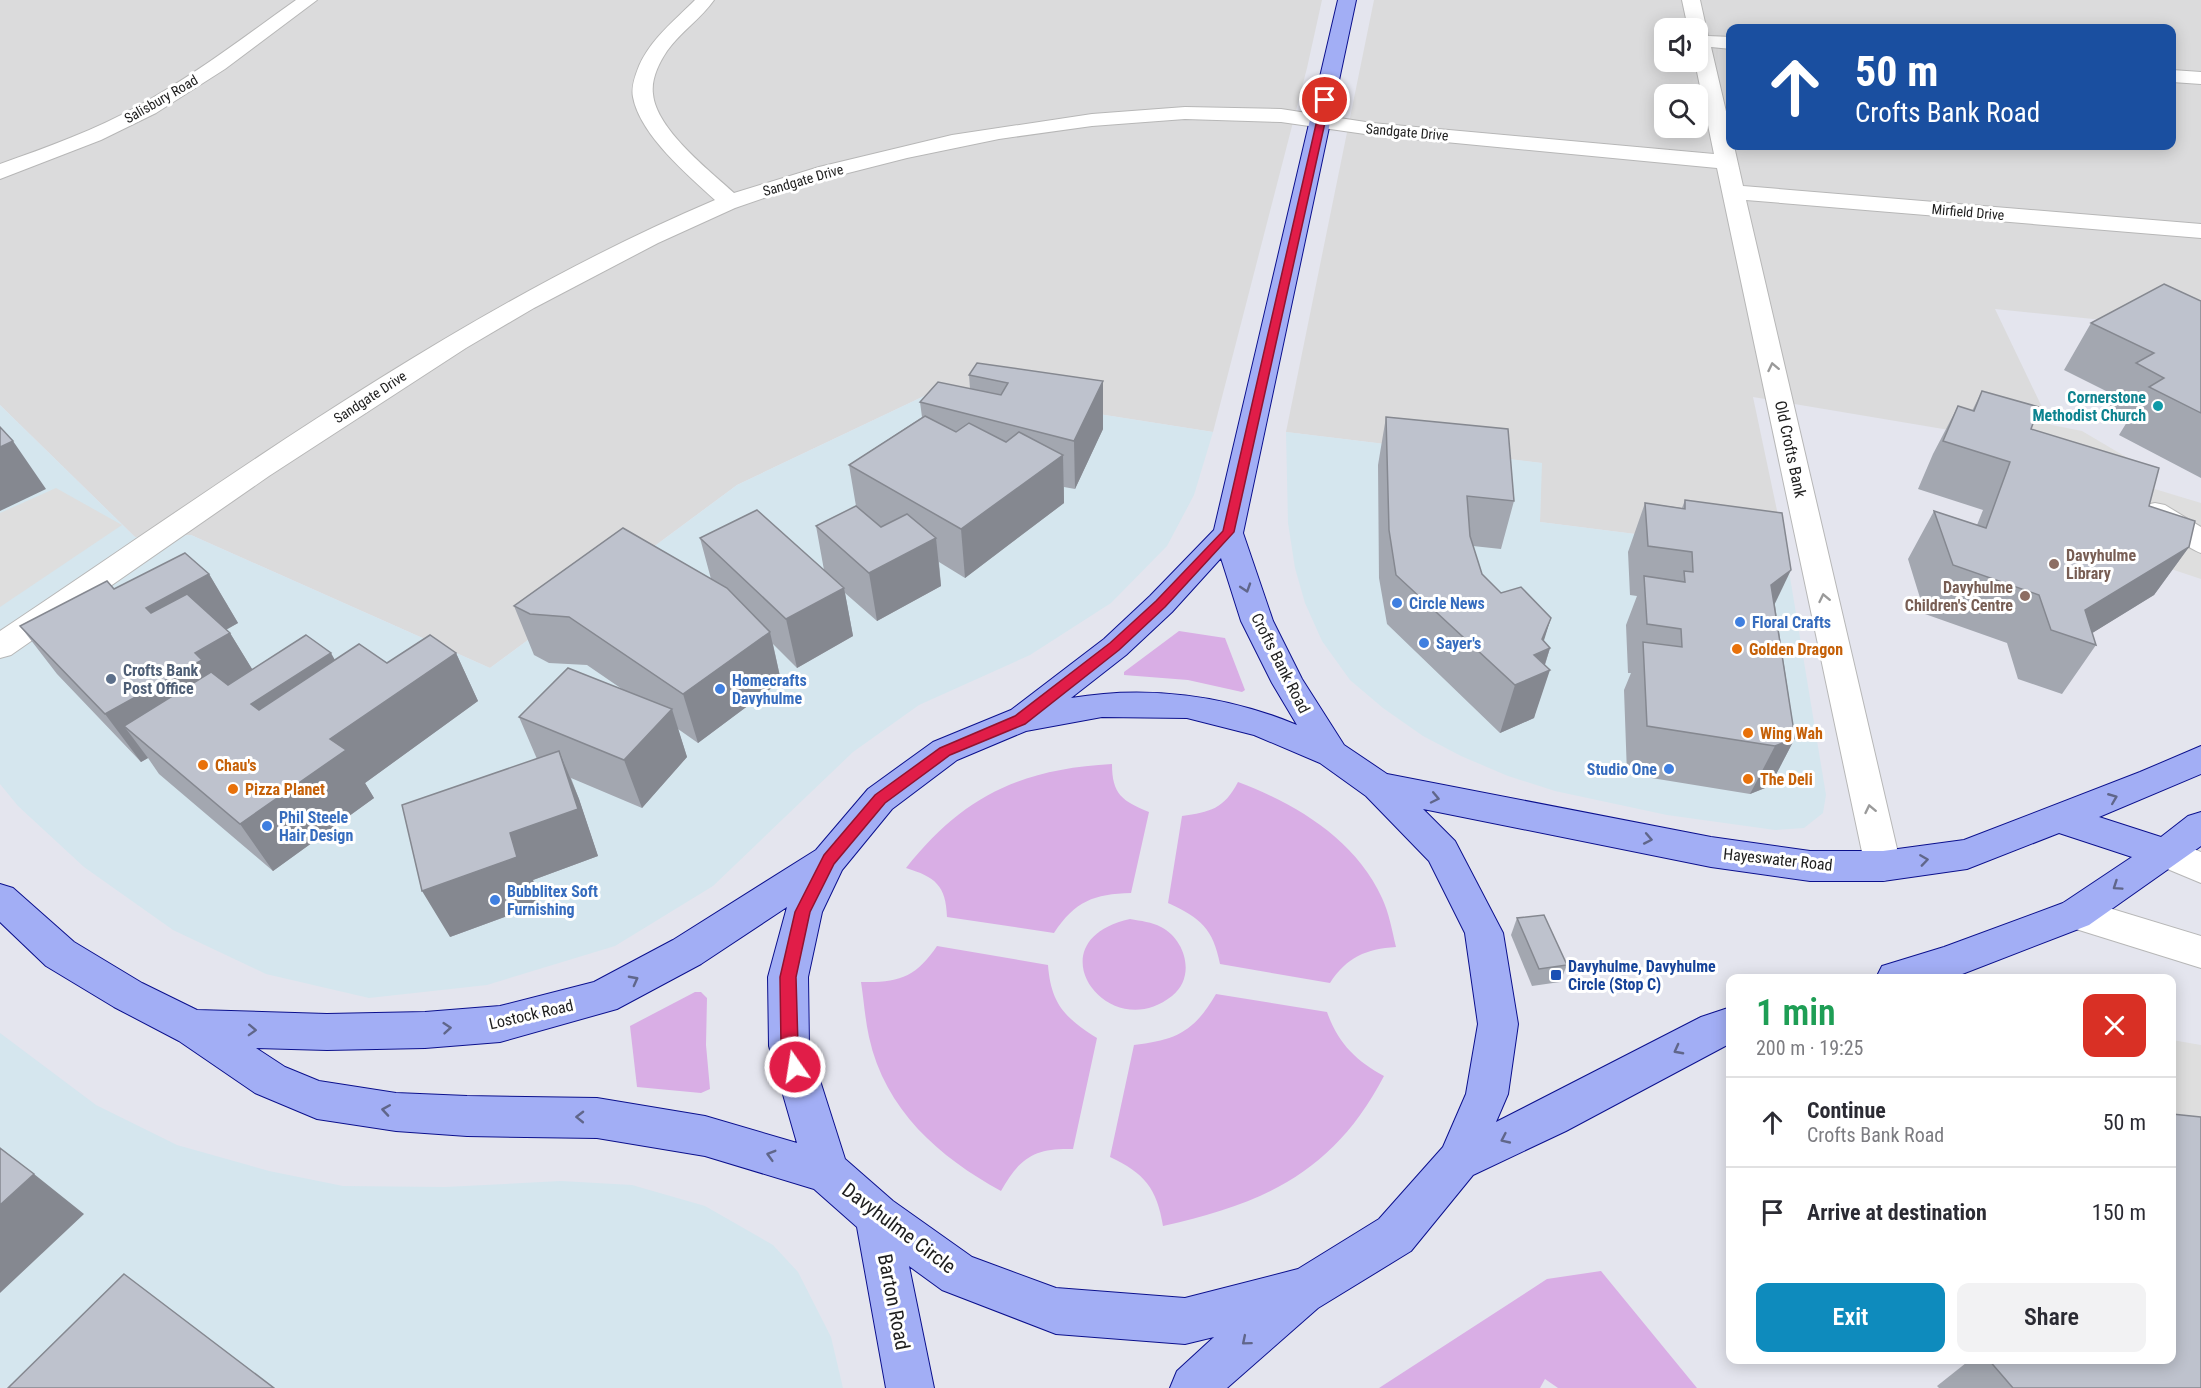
<!DOCTYPE html>
<html lang="en">
<head>
<meta charset="utf-8">
<style>
  :root { --surface:#fff; --page:#f2f2f3; --text:#2b2b33; --muted:#7c7c81; --line:#e1e1e2; --accent:#0e8bbd }
  body { margin:0; font-family:"Roboto Condensed",sans-serif; background:var(--page); color:var(--text); height:100vh; display:flex; flex-direction:column; font-size:22px; white-space:nowrap }
  * { box-sizing:border-box; margin:0 }
  p { font-size:20px; color:var(--muted) }
  .icon { flex:none; width:33px; height:33px; fill:none; stroke:currentColor; stroke-width:2; stroke-linecap:round; stroke-linejoin:round }
  .map { position:relative; flex:1; overflow:hidden }
  .sheet { position:absolute; left:1726px; top:974px; width:450px; height:390px; display:flex; flex-direction:column; background:var(--surface); border-radius:12px; box-shadow:0 3px 15px #0003 }
  .sheet>* { flex:none }
  .banner { position:absolute; left:1726px; top:24px; width:450px; height:126px; border-radius:12px; box-shadow:0 3px 15px #0003; background:#1a4fa0; color:#fff; overflow:hidden }
  .buttons { position:absolute; left:1654px; top:18px; display:grid; gap:12px }
  .buttons a { display:grid; place-items:center; width:54px; height:54px; border-radius:12px; background:var(--surface); box-shadow:0 3px 15px #0003; font-size:30px }
  .pin { position:absolute; display:grid; place-items:center; width:51px; height:51px; color:#fff; margin:-26px; border:3px solid #fff; border-radius:50%; box-shadow:0 2px 6px #0007 }
  .me { position:absolute; width:66px; margin:-33px; rotate:347deg; stroke-linejoin:round; filter:drop-shadow(0 0 4px #0008) }
  .turn { display:flex; align-items:center; gap:21px; height:126px; padding:0 30px; font-size:27px }
  .turn .icon { width:78px; height:78px; stroke-width:2.5 }
  .turn b { display:block; font-size:42px; line-height:51px }
  .round { display:grid; place-items:center; flex:none; width:63px; height:63px; border-radius:12px; background:var(--page) }
  .headline { display:flex; align-items:center; justify-content:space-between; height:102px; padding:0 30px }
  h1 { font-size:36px; font-weight:600; line-height:45px; color:#1e9e55 }
  .primary-button { display:flex; gap:12px; margin-top:auto; padding:12px 30px }
  .primary-button a { flex:1; height:69px; border-radius:12px; background:var(--accent); color:#fff; font-size:24px; font-weight:600; line-height:69px; text-align:center }
  .primary-button a+a { background:var(--page); color:var(--text) }
  ul { padding:0; list-style:none }
  li { display:flex; align-items:center; gap:18px; height:90px; padding:0 30px; border-top:2px solid var(--line) }
  li div { flex:1 }
  li b { display:block; font-size:22px }
  li em { font-style:normal }
  .map>svg:first-child { display:block }
  .residential { fill:#dbdbdc; fill-rule:evenodd }
  .commercial { fill:#d5e6ee }
  .grass { fill:#d9aee5 }
  .parking { fill:#dedede }
  .lines { fill:none; stroke-linecap:round; stroke-linejoin:round }
  .minor-casing { stroke:#b7b7b7; stroke-width:2 }
  .major-casing { stroke:#0b108d; stroke-width:2 }
  .minor { fill:#fff; fill-rule:evenodd }
  .major { fill:#a2aef5; fill-rule:evenodd }
  .wall { fill:#a3a7b0 }
  .shaded-wall { fill:#858890 }
  .building { fill:#bec2cd; stroke:#858890; stroke-width:1.5 }
  .oneway { stroke:#9a9a9a }
  .oneway2 { stroke:#60668a }
  .route { fill:#e11d48; stroke:#92132f; stroke-width:1.5 }
  .culture-dot { fill:#0f9aa8; stroke:#fff; stroke-width:2 }
  .education-dot { fill:#8d6e63; stroke:#fff; stroke-width:2 }
  .shop-dot { fill:#3f7fe0; stroke:#fff; stroke-width:2 }
  .food-dot { fill:#e8710a; stroke:#fff; stroke-width:2 }
  .service-dot { fill:#5c6f8a; stroke:#fff; stroke-width:2 }
  .transit-dot { fill:#1a4fb4; stroke:#fff; stroke-width:2 }
  .labels { text-anchor:middle; stroke-width:6; stroke-linejoin:round; paint-order:stroke }
  .far-street-label { font-size:14px; fill:#1e1e1e; stroke:#fff }
  .culture-label { font-size:16px; font-weight:bold; fill:#0d838f; stroke:#fff; text-anchor:end }
  .street-label { font-size:16px; fill:#1e1e1e; stroke:#fff }
  .education-label { font-size:16px; font-weight:bold; fill:#785e54; stroke:#fff; text-anchor:start }
  .shop-label { font-size:16px; font-weight:bold; fill:#366cbe; stroke:#fff; text-anchor:start }
  .food-label { font-size:16px; font-weight:bold; fill:#c56008; stroke:#fff; text-anchor:start }
  .service-label { font-size:16px; font-weight:bold; fill:#4e5e75; stroke:#fff; text-anchor:start }
  .transit-label { font-size:16px; font-weight:bold; fill:#164399; stroke:#fff; text-anchor:start }
  .near-street-label { font-size:20px; fill:#1e1e1e; stroke:#fff }
</style>
</head>
<body>
<div class="map">
<svg width="2201" height="1388" viewBox="0 0 2201 1388">
  <rect width="100%" height="100%" fill="#e4e5ee"/>
  <g class="residential">
    <path d="M0 0H1322L1307 68 1213 432 939 389 737 485 490 668 191 535 135 537 0 405Z"/>
    <path d="M1374 0H2201V330L1995 309 2062 449 1753 397 1786 553 1540 522 1541 463 1286 432ZM1665 28H1698V62H1665ZM1731 28H2172V146H1731ZM1665 94H1698V128H1665Z"/>
  </g>
  <g class="commercial">
    <path d="M939 389 1213 432 1194 495 1167 546 1111 603 1030 655 919 705 853 752 713 886 615 946 487 985 369 998 266 974 173 930 84 867 18 806 0 784V405L135 537 191 535 490 668 737 485Z"/>
    <path d="M1286 432 1542 463 1540 522 1786 553 1826 795 1823 813 1804 828 1775 830 1667 815 1555 791 1508 776 1461 756 1423 736 1383 708 1350 680 1322 641 1305 603 1295 568 1288 523Z"/>
    <path d="M0 1033 96 1105 177 1145 269 1171 343 1186 445 1187 561 1181 632 1185 705 1206 773 1245 798 1272 831 1337 843 1388H0Z"/>
  </g>
  <g class="grass">
    <path d="M1179 631 1225 638 1245 690 1242 692 1188 680 1124 675V672Z"/>
    <path d="M1112 764C1112 794 1122 801 1149 812L1131 893C1094 894 1075 901 1054 933L947 917C946 885 935 877 906 868 963 796 1021 769 1112 764Z"/>
    <path d="M1238 782C1296 804 1355 839 1382 898 1389 913 1392 930 1396 947 1366 949 1347 957 1330 983L1220 964C1213 929 1201 918 1168 903L1182 816C1210 812 1224 809 1238 782Z"/>
    <path d="M1130 919C1141 921 1152 922 1161 927 1186 940 1196 977 1172 996 1108 1047 1031 941 1130 919Z"/>
    <path d="M937 946 1048 965C1051 1004 1065 1018 1097 1038L1073 1149C1035 1148 1020 1157 1001 1191 939 1157 885 1110 869 1037 865 1019 864 1001 861 982 899 983 916 977 937 946Z"/>
    <path d="M695 992H701L707 998 706 1045 710 1089 701 1093 637 1087 630 1026Z"/>
    <path d="M1216 994 1327 1012C1338 1043 1356 1061 1384 1076 1334 1172 1265 1203 1163 1226 1157 1188 1144 1173 1110 1157L1134 1045C1176 1040 1194 1032 1216 994Z"/>
    <path d="M1601 1271 1697 1388H1558L1545 1379 1540 1388H1379L1547 1279Z"/>
  </g>
  <g class="parking">
    <path d="M1977 410 2082 431 2143 467 2148 487 2201 503V579L2126 554Z"/>
    <path d="M56 488 122 525 0 607V513Z"/>
    <path d="M2172 1040 2201 1045V1153L2172 1150Z"/>
  </g>
  <g class="lines">
    <defs>
      <g id="minor">
        <path d="M296 0H317L225 69 156 113 101 140 0 179V164C48 147 95 130 140 105 195 75 245 36 296 0Z"/>
        <path d="M695 0H714C701 19 680 32 667 51 659 63 651 79 653 94 656 129 709 170 734 193L819 167 952 135 1092 114 1185 107 1281 109 1372 123 1714 154 1695 62H1698V28H1688L1682 0H1700L1708 36 1731 37V49L1711 47 1731 133V146H1734L1743 186 2201 224V238L1746 200 1901 866 1896 877 1883 881 1870 877 1865 866 1717 168 1372 135 1281 122 1185 119 1092 126 999 139 907 158 801 185 735 208 658 243 534 308 466 348 269 476 11 655 0 658V631C231 477 458 309 715 200 688 175 640 135 633 97 631 87 635 76 639 66 651 39 674 21 695 0Z"/>
        <path d="M2172 70 2201 72V84L2172 82Z"/>
        <path d="M2155 503 2165 505 2201 527V553C2191 550 2146 521 2140 512L2145 505Z"/>
        <path d="M2166 838 2201 852V883L2153 863 2148 853 2153 843Z"/>
        <path d="M2076 898 2201 936V968L2063 925 2057 914 2063 903Z"/>
      </g>
      <path id="major" d="M1338 0H1356L1243 533 1273 621 1302 679 1344 745 1387 774 1711 837 1810 851H1883L1964 840 2140 772 2201 746V774L2099 817 2161 837 2188 816 2201 812V846L2089 925 1952 978H1876L1882 966 1944 947 2063 903 2132 857 2059 833 1967 869 1883 881H1810L1711 867 1423 809 1455 841 1503 933 1518 1024 1508 1094 1496 1122 1701 1017 1731 1007V1043L1566 1131 1473 1175 1411 1251 1318 1308 1227 1388H1170L1177 1371 1214 1337 1185 1344 1056 1334 942 1290 909 1266 934 1388H886L857 1227 814 1189 705 1156 597 1138 467 1136 396 1131 317 1119 255 1093 179 1041 114 1007 46 966 0 922V884L13 888 74 942 142 983 197 1010 327 1014 425 1012 500 1006 594 982 673 940 816 850 868 789 933 742 1011 710 1104 639 1150 596 1214 530ZM1221 558 1241 621 1272 683 1297 725C1226 695 1146 685 1071 698L1126 655 1172 612ZM1102 717 1187 718 1254 735 1320 763 1366 796 1429 861 1465 933 1478 1024 1466 1094 1443 1147 1379 1219 1298 1269 1185 1298 1056 1288 972 1257 893 1201 845 1159 809 1046 808 977 822 912 842 870 892 809 957 760 1026 731ZM787 907 768 977 769 1046 797 1143 705 1116 597 1098 467 1096 396 1093 319 1081 285 1067 256 1048 327 1050 425 1048 500 1042 617 1009 701 964Z"/>
    </defs>
    <use href="#minor" class="minor-casing"/>
    <use href="#major" class="major-casing"/>
    <use href="#minor" class="minor"/>
    <use href="#major" class="major"/>
  </g>
  <g class="wall">
    <path d="M2201 301V478L2119 435 2127 422 2106 411 2116 396 2064 370 2091 323Z"/>
    <path d="M969 375 1103 381V429L1075 489 1064 487V503L965 578 939 562 941 586 877 621 845 593 853 636 797 668 773 644 781 681 698 743 678 729 687 757 642 808 571 778 579 799 598 856 533 880 540 904 450 937 537 759 519 717 622 689 587 665 549 663 534 655 514 606 711 579 700 538 824 570 816 526 856 506 849 465 922 417 920 402 970 389Z"/>
    <path d="M1982 391 2031 429 2149 506 2189 547 2154 595 2092 633 2096 645 2062 694 2018 679 2007 643 1925 614 1908 559 1934 511 1977 525 1983 510 1918 489 1933 454 1958 406 1972 411Z"/>
    <path d="M1386 417 1514 501 1501 549 1473 546 1482 574 1501 593 1551 618 1543 641 1550 648 1545 665 1534 718 1500 733 1387 624 1379 578 1378 465Z"/>
    <path d="M1685 500 1775 605 1795 738 1770 786 1750 794 1627 774 1624 690 1631 673H1628L1626 625 1637 596 1630 595 1628 552 1645 503 1682 508Z"/>
    <path d="M209 574 238 623 226 630 230 633 252 669 335 660 387 663 456 653 478 701 365 783 374 798 273 871 159 774 148 758 141 762 57 674 20 626 114 589Z"/>
    <path d="M1517 918 1567 965 1560 982 1532 986 1511 935Z"/>
    <path d="M1971 1359H2172L2201 1388H1939L1937 1386Z"/>
  </g>
  <g class="shaded-wall">
    <path d="M1103 381V429L1075 489 1074 441Z"/>
    <path d="M13 441 46 489 0 511V447Z"/>
    <path d="M1063 455 1064 503 965 578 961 529Z"/>
    <path d="M936 538 941 586 877 621 869 573Z"/>
    <path d="M2189 547 2154 595 2081 640 2085 610Z"/>
    <path d="M1791 570 1768 618 1771 585Z"/>
    <path d="M209 574 238 623 178 656 146 608Z"/>
    <path d="M844 588 853 636 797 668 786 619Z"/>
    <path d="M1551 618 1540 653 1550 648 1542 673 1550 670 1534 718 1500 733 1515 685 1534 655Z"/>
    <path d="M770 632 781 681 698 743 683 694Z"/>
    <path d="M230 633 260 682 124 726 148 758 141 762 105 714 195 653Z"/>
    <path d="M331 653 358 701 282 752 251 704Z"/>
    <path d="M456 653 478 701 365 783 374 798 273 871 240 824 330 739Z"/>
    <path d="M672 709 687 757 642 808 624 760Z"/>
    <path d="M1795 738 1770 786 1750 794 1775 746Z"/>
    <path d="M559 751 579 799 598 856 533 880 540 904 450 937 422 891Z"/>
    <path d="M34 1174 84 1214 0 1293V1205Z"/>
  </g>
  <g class="building">
    <path d="M2164 284 2201 301V413L2149 387 2164 378 2136 363 2154 353 2091 323Z"/>
    <path d="M977 363 1103 381 1074 441 920 402 938 382 1001 395 1008 383 969 375Z"/>
    <path d="M1982 391 2039 407 2031 429 2159 468 2149 506 2195 521 2189 547 2085 610 2096 645 2051 630 2039 595 1953 565 1934 511 1986 528 2010 462 1943 441 1958 406 1974 411Z"/>
    <path d="M925 416 956 432 969 423 1006 442 1019 432 1063 455 961 529 849 465Z"/>
    <path d="M1386 417 1508 429 1514 501 1467 496 1470 536 1482 574 1501 593 1521 587 1551 618 1542 639 1550 648 1534 655 1550 670 1515 685 1396 575 1389 530Z"/>
    <path d="M0 427 13 441 0 447Z"/>
    <path d="M1685 500 1782 513 1791 570 1771 585 1795 738 1775 746 1647 726 1643 642 1682 647 1681 629 1647 624 1644 576 1685 582 1684 571 1693 572 1692 552 1648 546 1645 503 1685 509Z"/>
    <path d="M856 506 881 527 907 514 936 538 869 573 816 526Z"/>
    <path d="M757 510 844 588 786 619 700 538Z"/>
    <path d="M623 528 727 588 770 632 683 694 569 617 530 614 514 606Z"/>
    <path d="M185 553 209 574 146 608 151 613 187 594 230 633 195 653 202 660 105 714 20 626 107 581 114 589Z"/>
    <path d="M306 635 331 653 251 704 259 710 359 644 387 663 430 635 456 653 330 739 346 750 240 824 124 726 211 672 228 685Z"/>
    <path d="M568 668 672 709 624 760 519 717Z"/>
    <path d="M559 751 578 809 510 833 517 857 422 891 402 805Z"/>
    <path d="M1544 915 1567 965 1539 969 1517 918Z"/>
    <path d="M2172 1114 2201 1117V1388H2013L1988 1359H2172Z"/>
    <path d="M0 1148 34 1174 0 1205Z"/>
    <path d="M124 1274 274 1388H8Z"/>
  </g>
  <defs><path id="oneway-chevron" d="M-2-3.5L2.5 0L-2 3.5" fill="none" stroke-width="1.6" stroke-linecap="round" stroke-linejoin="round" transform="scale(1.5)"/></defs>
  <g class="oneway">
    <use href="#oneway-chevron" transform="translate(1773 367) rotate(-102)"/>
    <use href="#oneway-chevron" transform="translate(1824 598) rotate(-102)"/>
    <use href="#oneway-chevron" transform="translate(1870 809) rotate(-102)"/>
  </g>
  <g class="oneway2">
    <use href="#oneway-chevron" transform="translate(1246 588) rotate(72)"/>
    <use href="#oneway-chevron" transform="translate(1435 798) rotate(12)"/>
    <use href="#oneway-chevron" transform="translate(2113 798) rotate(-22)"/>
    <use href="#oneway-chevron" transform="translate(1648 839) rotate(11)"/>
    <use href="#oneway-chevron" transform="translate(1924 860) rotate(-8)"/>
    <use href="#oneway-chevron" transform="translate(2117 886) rotate(146)"/>
    <use href="#oneway-chevron" transform="translate(634 980) rotate(-28)"/>
    <use href="#oneway-chevron" transform="translate(447 1028) rotate(-5)"/>
    <use href="#oneway-chevron" transform="translate(252 1030) rotate(2)"/>
    <use href="#oneway-chevron" transform="translate(1678 1050) rotate(152)"/>
    <use href="#oneway-chevron" transform="translate(386 1110) rotate(-171)"/>
    <use href="#oneway-chevron" transform="translate(580 1117) rotate(-179)"/>
    <use href="#oneway-chevron" transform="translate(1505 1139) rotate(155)"/>
    <use href="#oneway-chevron" transform="translate(771 1155) rotate(-164)"/>
    <use href="#oneway-chevron" transform="translate(1246 1341) rotate(140)"/>
  </g>
  <path class="route" d="M1322 98 1330 100 1234 532 1165 607 1119 650 1025 724 950 755 885 803 834 864 810 912 796 977 798 1046 804 1067 801 1072 795 1074 789 1072 781 1046 780 977 795 912 824 855 875 795 940 748 1015 716 1110 643 1156 601 1223 531Z"/>
  <circle class="culture-dot" cx="2158" cy="406" r="6"/>
  <g class="education-dot">
    <circle cx="2054" cy="564" r="6"/>
    <circle cx="2025" cy="596" r="6"/>
  </g>
  <g class="shop-dot">
    <circle cx="1397" cy="603" r="6"/>
    <circle cx="1740" cy="622" r="6"/>
    <circle cx="1424" cy="643" r="6"/>
    <circle cx="720" cy="689" r="6"/>
    <circle cx="1669" cy="769" r="6"/>
    <circle cx="267" cy="826" r="6"/>
    <circle cx="495" cy="900" r="6"/>
  </g>
  <g class="food-dot">
    <circle cx="1737" cy="649" r="6"/>
    <circle cx="1748" cy="733" r="6"/>
    <circle cx="203" cy="765" r="6"/>
    <circle cx="1748" cy="779" r="6"/>
    <circle cx="233" cy="789" r="6"/>
  </g>
  <circle class="service-dot" cx="111" cy="679" r="6"/>
  <rect class="transit-dot" x="1550" y="969" width="12" height="12" rx="3"/>
  <g class="labels">
    <g class="far-street-label">
      <text transform="translate(161 99) rotate(-30)" y="5">Salisbury Road</text>
      <text transform="translate(1407 132) rotate(5)" y="5">Sandgate Drive</text>
      <text transform="translate(803 180) rotate(-16)" y="5">Sandgate Drive</text>
      <text transform="translate(1968 212) rotate(5)" y="5">Mirfield Drive</text>
      <text transform="translate(370 397) rotate(-33)" y="5">Sandgate Drive</text>
    </g>
    <g class="culture-label">
      <text x="2146" y="403">Cornerstone<tspan x="2146" dy="18">Methodist Church</tspan></text>
    </g>
    <g class="street-label">
      <text transform="translate(1791 449) rotate(78)" y="6">Old Crofts Bank</text>
      <text transform="translate(1281 663) rotate(63)" y="6">Crofts Bank Road</text>
      <text transform="translate(1778 859) rotate(6)" y="6">Hayeswater Road</text>
      <text transform="translate(531 1014) rotate(-13)" y="6">Lostock Road</text>
    </g>
    <g class="education-label">
      <text x="2066" y="561">Davyhulme<tspan x="2066" dy="18">Library</tspan></text>
      <text x="2013" y="593" text-anchor="end">Davyhulme<tspan x="2013" dy="18">Children's Centre</tspan></text>
    </g>
    <g class="shop-label">
      <text x="1409" y="609">Circle News</text>
      <text x="1752" y="628">Floral Crafts</text>
      <text x="1436" y="649">Sayer's</text>
      <text x="732" y="686">Homecrafts<tspan x="732" dy="18">Davyhulme</tspan></text>
      <text x="1657" y="775" text-anchor="end">Studio One</text>
      <text x="279" y="823">Phil Steele<tspan x="279" dy="18">Hair Design</tspan></text>
      <text x="507" y="897">Bubblitex Soft<tspan x="507" dy="18">Furnishing</tspan></text>
    </g>
    <g class="food-label">
      <text x="1749" y="655">Golden Dragon</text>
      <text x="1760" y="739">Wing Wah</text>
      <text x="215" y="771">Chau's</text>
      <text x="1760" y="785">The Deli</text>
      <text x="245" y="795">Pizza Planet</text>
    </g>
    <g class="service-label">
      <text x="123" y="676">Crofts Bank<tspan x="123" dy="18">Post Office</tspan></text>
    </g>
    <g class="transit-label">
      <text x="1568" y="972">Davyhulme, Davyhulme<tspan x="1568" dy="18">Circle (Stop C)</tspan></text>
    </g>
    <g class="near-street-label">
      <text transform="translate(899 1228) rotate(37)" y="7">Davyhulme Circle</text>
      <text transform="translate(894 1302) rotate(79)" y="7">Barton Road</text>
    </g>
  </g>
</svg>
<div class="buttons">
<a><svg class="icon" aria-label="sound" viewBox="0 0 24 24"><path d="M4 9h4l5-4v14l-5-4H4zM17 9q2 3 0 6"/></svg></a>
<a><svg class="icon" aria-label="search" viewBox="0 0 24 24"><circle cx="10" cy="10" r="6"/><path d="M15 15l6 6"/></svg></a>
</div>
<div class="pin" style="left:1325px;top:100px;background:#d93025"><svg class="icon" aria-label="arrive" viewBox="0 0 24 24"><path d="M6 21V4h12l-3 4 3 4H6"/></svg></div>
<svg class="me" style="left:795px;top:1067px" viewBox="-20 -20 40 40"><circle r="17" fill="#e11d48" stroke="#fff" stroke-width="3"/><path d="M0-11L8 9 0 5-8 9z" fill="#fff"/></svg>
<div class="banner">
<div class="turn"><svg class="icon" aria-label="ahead" viewBox="0 0 24 24"><path d="M12 20V5M6 11l6-6 6 6"/></svg><div><b>50 m</b>Crofts Bank Road</div></div>
</div>
<section class="sheet">
<div class="headline"><div><h1>1 min</h1><p>200 m · 19:25</p></div><a class="round" style="background:#d93025;color:#fff"><svg class="icon" aria-label="close" viewBox="0 0 24 24"><path d="M6 6l12 12M18 6L6 18"/></svg></a></div>
<ul>
<li><svg class="icon" aria-label="ahead" viewBox="0 0 24 24"><path d="M12 20V5M6 11l6-6 6 6"/></svg><div><b>Continue</b><p>Crofts Bank Road</p></div><em>50 m</em></li>
<li><svg class="icon" aria-label="arrive" viewBox="0 0 24 24"><path d="M6 21V4h12l-3 4 3 4H6"/></svg><div><b>Arrive at destination</b></div><em>150 m</em></li>
</ul>
<div class="primary-button"><a>Exit</a><a>Share</a></div>
</section>
</div>
</body>
</html>
